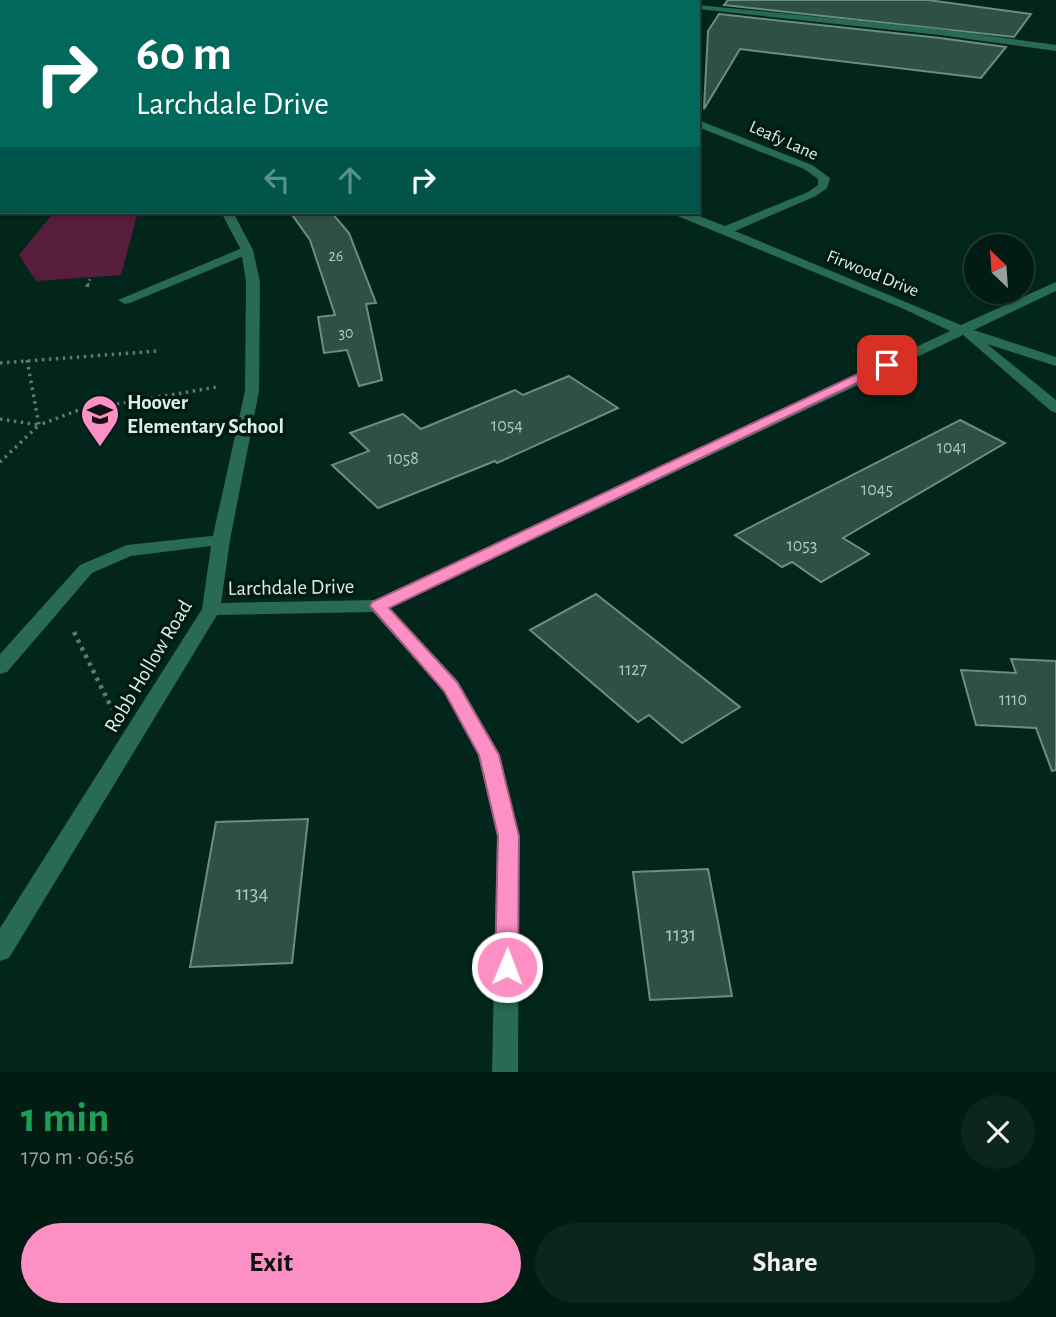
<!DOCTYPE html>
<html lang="en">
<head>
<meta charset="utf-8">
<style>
  :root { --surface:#021c14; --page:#0c251d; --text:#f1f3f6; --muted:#96a1a0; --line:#233a34; --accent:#fc8fc3 }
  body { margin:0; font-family:"Alegreya Sans",sans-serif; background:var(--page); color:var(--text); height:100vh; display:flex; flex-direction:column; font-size:26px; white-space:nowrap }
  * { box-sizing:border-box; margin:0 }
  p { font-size:23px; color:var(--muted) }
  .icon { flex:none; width:38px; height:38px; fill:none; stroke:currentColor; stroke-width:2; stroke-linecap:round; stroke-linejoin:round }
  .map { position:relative; height:1072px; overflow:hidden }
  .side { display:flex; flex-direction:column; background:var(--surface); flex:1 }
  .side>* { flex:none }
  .banner { position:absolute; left:0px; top:0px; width:700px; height:214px; box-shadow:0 2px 5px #0004,0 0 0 2px var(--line); background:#00695c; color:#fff; overflow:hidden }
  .needle { width:46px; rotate:335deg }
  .controls { position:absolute; left:964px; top:234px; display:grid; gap:14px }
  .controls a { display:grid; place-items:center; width:70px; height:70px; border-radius:50%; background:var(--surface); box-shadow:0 2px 5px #0004,0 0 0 2px var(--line); font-size:35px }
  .pin { position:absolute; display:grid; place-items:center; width:60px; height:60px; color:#fff; margin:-30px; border-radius:14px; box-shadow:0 4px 10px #0006 }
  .me { position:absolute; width:77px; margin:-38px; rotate:1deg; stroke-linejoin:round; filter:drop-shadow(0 0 5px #0008) }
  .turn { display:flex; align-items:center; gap:24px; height:147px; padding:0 21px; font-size:32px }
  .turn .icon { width:91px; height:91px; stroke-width:2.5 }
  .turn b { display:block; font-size:49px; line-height:60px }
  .lanes { display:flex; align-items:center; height:66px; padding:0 21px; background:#0003; justify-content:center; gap:35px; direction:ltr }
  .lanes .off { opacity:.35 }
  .round { display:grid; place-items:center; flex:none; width:74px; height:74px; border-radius:37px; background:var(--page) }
  .summary { display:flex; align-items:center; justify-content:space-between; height:119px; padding:0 21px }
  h1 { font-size:42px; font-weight:700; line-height:52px; color:#1e9e55 }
  .primary-button { display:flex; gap:14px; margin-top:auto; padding:14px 21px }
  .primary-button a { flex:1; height:80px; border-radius:42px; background:var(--accent); color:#111; font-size:28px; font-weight:700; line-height:80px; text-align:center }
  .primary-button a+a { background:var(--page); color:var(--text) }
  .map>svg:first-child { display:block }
  .green { fill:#581d3c }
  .building { fill:#2f5144; stroke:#6a8e80; stroke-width:2 }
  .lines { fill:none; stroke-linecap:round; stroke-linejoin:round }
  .path-far2 { stroke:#5e7b71; stroke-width:2.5; stroke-dasharray:2 2.5; stroke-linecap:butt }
  .path-far1 { stroke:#5e7b71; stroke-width:3.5; stroke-dasharray:2.5 4.5; stroke-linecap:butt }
  .path { stroke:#5e7b71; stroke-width:4.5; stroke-dasharray:3.5 5; stroke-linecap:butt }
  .lane { fill:#286a54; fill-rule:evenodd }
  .street { fill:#286a54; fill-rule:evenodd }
  .secondary { fill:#199572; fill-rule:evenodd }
  .route { fill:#fc8fc3; stroke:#a45d7f; stroke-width:2 }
  .labels { text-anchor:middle; stroke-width:7; stroke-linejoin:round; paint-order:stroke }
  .far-number-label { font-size:16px; fill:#b1c8be }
  .far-street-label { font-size:18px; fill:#dcefe7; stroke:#021b12 }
  .number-label { font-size:18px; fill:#b1c8be }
  .poi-label { font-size:21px; font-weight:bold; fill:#dcefe7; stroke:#021b12; text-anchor:start }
  .street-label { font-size:21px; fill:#dcefe7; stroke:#021b12 }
  .near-number-label { font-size:21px; fill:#b1c8be }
</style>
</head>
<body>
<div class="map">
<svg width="1056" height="1072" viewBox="0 0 1056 1072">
  <rect width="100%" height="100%" fill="#02261b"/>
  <path class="green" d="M54 212H138L121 275 36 281 19 255Z"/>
  <g class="building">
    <path d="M728 0H928L1031 14 1014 37 724 5Z"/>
    <path d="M719 14 940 38 1006 47 981 78 740 49 704 109 708 31Z"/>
    <path d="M290 212H331L349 233 376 303 366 304 382 380 359 386 347 350 324 353 318 317 335 315 310 240Z"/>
    <path d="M569 376 618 408 497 463 495 461 378 508 332 465 369 451 350 433 403 414 421 429 515 390 523 395Z"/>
    <path d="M960 420 1005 443 843 538 869 554 821 582 792 562 782 567 735 535Z"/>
    <path d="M596 594 740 707 682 743 649 715 638 722 530 630Z"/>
    <path d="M1011 659 1056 661V770L1052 771 1036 728 976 725 961 670 1016 673Z"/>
    <path d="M308 819 292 963 190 967 216 822Z"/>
    <path d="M708 869 732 996 650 1000 633 872Z"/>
  </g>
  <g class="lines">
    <path class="path-far2" d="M88 285 90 279"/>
    <g class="path-far1">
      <path d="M87 287 88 283"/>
      <path d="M27 360 39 425 76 411 217 387"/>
      <path d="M0 363 158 351"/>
      <path d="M0 419 39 425 0 462"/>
    </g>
    <path class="path" d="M74 632 112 709"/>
    <g class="lane">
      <path d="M100 0H110L99 2Z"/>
      <path d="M247 246 251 247V253L130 303 125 304 118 300Z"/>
      <path d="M221 535 230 540 227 544 131 556 92 573 7 672 0 674V654L80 565 127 545Z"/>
    </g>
    <g class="street">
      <path d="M665 0H676L678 2H666Z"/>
      <path d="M0 2H3L2 6H0Z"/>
      <path d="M698 5 940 29 1056 45V51L940 35 698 9Z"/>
      <path d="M698 120 812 165 830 178 827 188 816 196 735 231 961 325 1056 282V291L974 330 1056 357V366L987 344 1056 400V413L1051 411 963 335 390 608 458 681 500 755 519 836 518 1072H492L497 836 478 755 443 690 373 612 217 615 9 958 0 961V928L202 609 212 540 245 391 246 282 241 250 221 212H233L253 250 260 282 259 391 230 540 221 603 375 600 950 331 904 309 675 215 673 212H689L725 226 808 192 818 185V179L804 169 698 127Z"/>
    </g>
    <g class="secondary">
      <path d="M273 0H284L272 2Z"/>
      <path d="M0 119H2L0 126Z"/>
    </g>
  </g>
  <path class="route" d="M883 362 894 365 389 608 457 682 499 755 519 836 518 967 515 974 507 977 499 974 495 967 498 836 479 755 444 691 370 606 372 602Z"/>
  <defs>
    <symbol id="school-pin" viewBox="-11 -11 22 30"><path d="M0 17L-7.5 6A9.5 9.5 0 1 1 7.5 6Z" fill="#fc8fc3" stroke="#021b12"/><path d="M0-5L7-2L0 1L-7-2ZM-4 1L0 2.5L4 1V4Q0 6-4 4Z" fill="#111"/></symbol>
  </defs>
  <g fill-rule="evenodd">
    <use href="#school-pin" x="78" y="392" width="44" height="60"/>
  </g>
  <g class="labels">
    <g class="far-number-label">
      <text x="336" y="261">26</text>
      <text x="346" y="338">30</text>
    </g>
    <g class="far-street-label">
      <text transform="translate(784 140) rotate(24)" y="6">Leafy Lane</text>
      <text transform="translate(873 273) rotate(22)" y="6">Firwood Drive</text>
    </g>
    <g class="number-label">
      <text x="507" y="431">1054</text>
      <text x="952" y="453">1041</text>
      <text x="403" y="464">1058</text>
      <text x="877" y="495">1045</text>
      <text x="802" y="551">1053</text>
      <text x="633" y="675">1127</text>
      <text x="1013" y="705">1110</text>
    </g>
    <g class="poi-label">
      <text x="127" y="409">Hoover<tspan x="127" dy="24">Elementary School</tspan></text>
    </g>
    <g class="street-label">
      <text transform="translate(291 587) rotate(-1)" y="7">Larchdale Drive</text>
      <text transform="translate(148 666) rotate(-59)" y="7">Robb Hollow Road</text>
    </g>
    <g class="near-number-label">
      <text x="252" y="900">1134</text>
      <text x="681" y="941">1131</text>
    </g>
  </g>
</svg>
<div class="controls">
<a><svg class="needle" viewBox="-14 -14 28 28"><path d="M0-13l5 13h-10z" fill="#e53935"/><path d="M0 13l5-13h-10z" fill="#96a1a0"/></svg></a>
</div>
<div class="pin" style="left:887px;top:365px;background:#d93025"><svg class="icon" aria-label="arrive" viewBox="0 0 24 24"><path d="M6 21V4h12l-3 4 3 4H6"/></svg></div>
<svg class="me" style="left:507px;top:967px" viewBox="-20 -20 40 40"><circle r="17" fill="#fc8fc3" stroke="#fff" stroke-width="3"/><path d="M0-11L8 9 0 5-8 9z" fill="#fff"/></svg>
<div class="banner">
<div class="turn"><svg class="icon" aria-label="right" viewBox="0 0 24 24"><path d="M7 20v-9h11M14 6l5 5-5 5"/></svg><div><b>60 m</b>Larchdale Drive</div></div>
<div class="lanes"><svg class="icon off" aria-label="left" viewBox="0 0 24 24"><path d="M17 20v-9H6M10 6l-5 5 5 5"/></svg><svg class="icon off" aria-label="ahead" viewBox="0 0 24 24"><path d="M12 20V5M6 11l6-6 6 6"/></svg><svg class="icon" aria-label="right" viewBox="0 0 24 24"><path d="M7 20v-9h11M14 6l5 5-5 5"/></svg></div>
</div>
</div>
<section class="side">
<div class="summary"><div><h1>1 min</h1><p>170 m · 06:56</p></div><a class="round"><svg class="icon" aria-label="close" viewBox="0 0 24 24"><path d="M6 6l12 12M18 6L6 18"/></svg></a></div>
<div class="primary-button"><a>Exit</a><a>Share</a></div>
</section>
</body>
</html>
